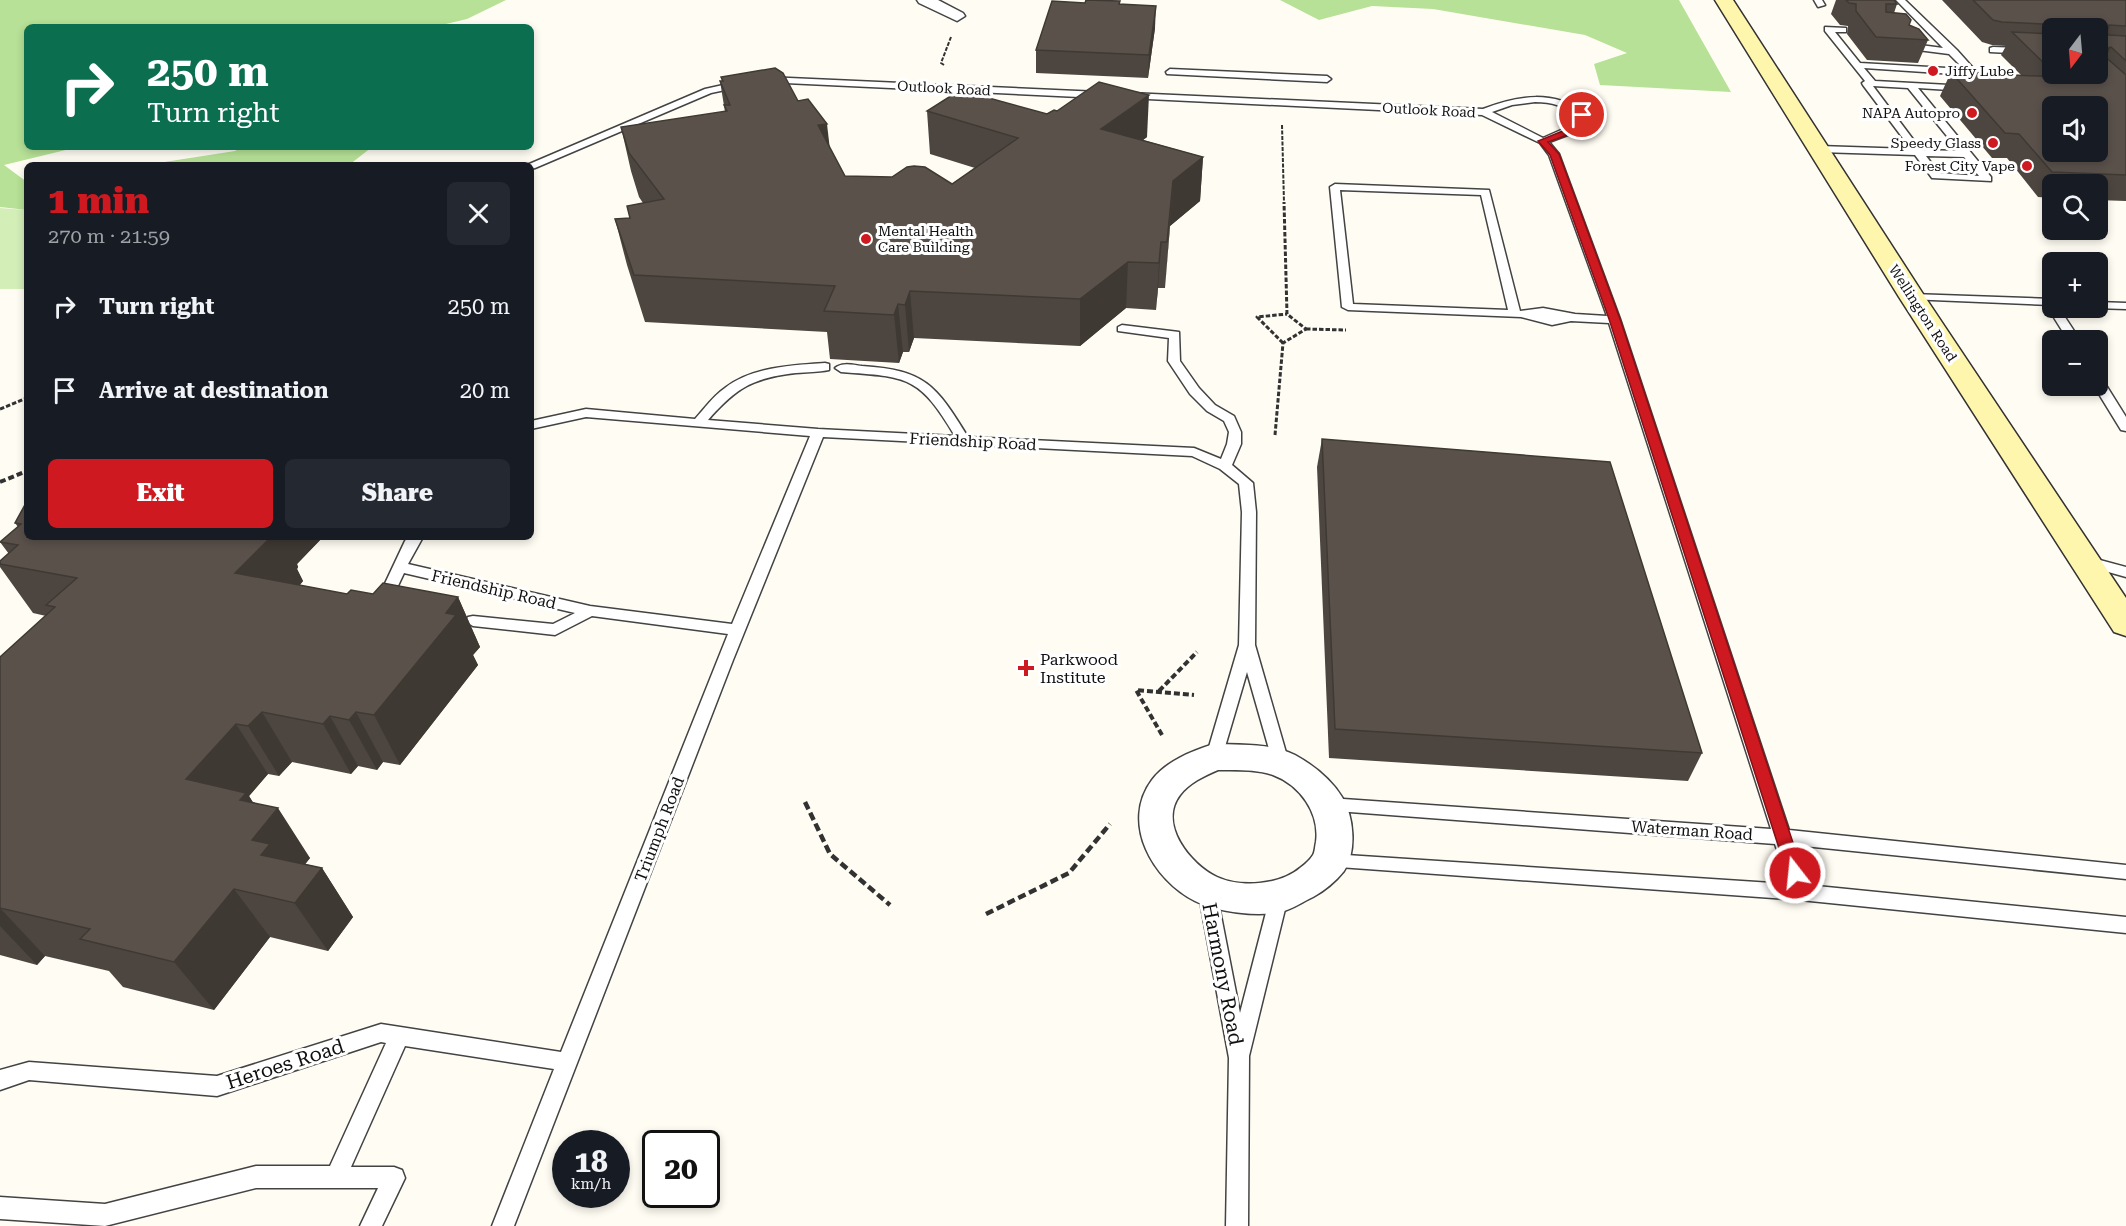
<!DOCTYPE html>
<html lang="en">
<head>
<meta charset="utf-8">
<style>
  :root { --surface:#171b24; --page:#242831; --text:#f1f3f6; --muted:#9ea1a6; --accent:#cf1921 }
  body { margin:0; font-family:"Roboto Serif",serif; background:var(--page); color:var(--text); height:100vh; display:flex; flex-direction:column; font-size:22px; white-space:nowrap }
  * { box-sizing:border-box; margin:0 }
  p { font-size:20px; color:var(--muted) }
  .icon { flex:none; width:33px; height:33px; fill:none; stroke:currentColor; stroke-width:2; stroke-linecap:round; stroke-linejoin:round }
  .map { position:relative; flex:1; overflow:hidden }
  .panel { position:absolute; left:24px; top:162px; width:510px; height:378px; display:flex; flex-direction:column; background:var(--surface); border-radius:9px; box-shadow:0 3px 9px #0003 }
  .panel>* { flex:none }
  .banner { position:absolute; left:24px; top:24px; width:510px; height:126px; border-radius:9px; box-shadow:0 3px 9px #0003; background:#0b6e4f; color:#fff; overflow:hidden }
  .needle { width:39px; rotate:196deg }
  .buttons { position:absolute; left:2042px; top:18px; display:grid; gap:12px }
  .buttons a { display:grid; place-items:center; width:66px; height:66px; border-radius:9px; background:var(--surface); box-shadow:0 3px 9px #0003; font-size:30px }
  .speed { position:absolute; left:552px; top:1130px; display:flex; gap:12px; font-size:30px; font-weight:700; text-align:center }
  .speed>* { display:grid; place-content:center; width:78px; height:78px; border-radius:50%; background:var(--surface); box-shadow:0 3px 9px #0003; line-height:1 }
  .speed small { font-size:15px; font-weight:400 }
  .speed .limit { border:3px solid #111; border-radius:9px; background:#fff; color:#111 }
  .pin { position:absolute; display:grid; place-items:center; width:51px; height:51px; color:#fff; margin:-26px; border:3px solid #fff; border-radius:50%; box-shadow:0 2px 6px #0007 }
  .me { position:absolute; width:66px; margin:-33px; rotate:344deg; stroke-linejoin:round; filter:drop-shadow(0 0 4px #0008) }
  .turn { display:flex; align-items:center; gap:21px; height:126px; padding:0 24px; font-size:27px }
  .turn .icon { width:78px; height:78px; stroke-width:2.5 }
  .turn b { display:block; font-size:42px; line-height:51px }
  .round { display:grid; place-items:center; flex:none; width:63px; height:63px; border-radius:9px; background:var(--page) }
  .overview { display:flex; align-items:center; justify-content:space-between; height:102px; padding:0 24px }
  h1 { font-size:36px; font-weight:800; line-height:45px; color:var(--accent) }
  .button { display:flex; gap:12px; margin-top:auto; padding:12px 24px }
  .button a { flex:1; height:69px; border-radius:9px; background:var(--accent); color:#fff; font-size:24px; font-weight:800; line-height:69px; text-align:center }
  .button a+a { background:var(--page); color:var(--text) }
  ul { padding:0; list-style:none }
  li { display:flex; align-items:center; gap:18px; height:84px; padding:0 24px }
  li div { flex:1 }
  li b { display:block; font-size:22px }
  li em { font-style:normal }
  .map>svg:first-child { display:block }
  .green { fill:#d4eeb8 }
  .forest { fill:#b7e196 }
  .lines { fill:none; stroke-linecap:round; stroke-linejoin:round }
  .service-casing { stroke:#434343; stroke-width:3 }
  .minor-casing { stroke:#434343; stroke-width:3 }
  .secondary-casing { stroke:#323232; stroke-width:3 }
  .path-far3 { stroke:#323232; stroke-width:2; stroke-dasharray:4 1.5; stroke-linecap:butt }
  .path-far2 { stroke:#323232; stroke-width:3; stroke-dasharray:4.5 2; stroke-linecap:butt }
  .path-far1 { stroke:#323232; stroke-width:4; stroke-dasharray:6 3; stroke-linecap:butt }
  .path { stroke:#323232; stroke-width:4.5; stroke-dasharray:8 4; stroke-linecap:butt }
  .service { fill:#fff; fill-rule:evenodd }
  .minor { fill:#fff; fill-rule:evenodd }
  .secondary { fill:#fff6ae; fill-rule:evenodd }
  .wall { fill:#4d4640; fill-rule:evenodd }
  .shaded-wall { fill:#3f3934 }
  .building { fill:#5a514b; stroke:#3f3934; stroke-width:1.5; fill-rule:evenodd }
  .route { fill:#cf1921; stroke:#871015; stroke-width:1.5 }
  .poi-dot { fill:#cf1921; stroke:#fff; stroke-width:2 }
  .labels { text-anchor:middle; stroke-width:6; stroke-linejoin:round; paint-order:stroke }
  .far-poi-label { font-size:14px; fill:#101010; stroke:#fff; text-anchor:end }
  .far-street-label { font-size:14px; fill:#101010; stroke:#fff }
  .street-label { font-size:16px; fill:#101010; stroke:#fff }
  .poi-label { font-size:16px; fill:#101010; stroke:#fff; text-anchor:start }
  .near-street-label { font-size:20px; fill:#101010; stroke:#fff }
</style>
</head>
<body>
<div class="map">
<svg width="2126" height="1226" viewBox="0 0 2126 1226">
  <rect width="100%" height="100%" fill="#fffdf3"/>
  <path class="green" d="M0 208 27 210V289H0Z"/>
  <g class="forest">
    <path d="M0 0H506L467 19 433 27H27V147H78L4 165 27 182V210L0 207Z"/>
    <path d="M1280 0H1679L1731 92 1600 85 1594 64 1627 53 1585 35 1433 9 1372 6 1319 20Z"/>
    <path d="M242 147H372L349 165H145L235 151Z"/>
  </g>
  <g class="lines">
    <defs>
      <g id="service">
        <path d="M1814 0H1822L1825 5 1818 7Z"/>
        <path d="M1896 0H1905L1957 50 1991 88 1983 90 1969 75 1864 68 1875 81 1968 86 1970 88 1965 91 1918 88 1991 177V181L1932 178 1915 155 1819 152 1814 149 1819 146 1911 149 1863 85 1862 83 1865 81 1825 31V27L1846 28V32H1835L1860 63 1964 69 1949 54 1902 48 1901 46 1905 43 1943 48ZM1873 86 1908 88 1959 151 1921 150ZM1926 156 1964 157 1979 176 1939 173Z"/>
        <path d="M1993 47 2052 49V55L1990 52V48Z"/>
        <path d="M1170 69 1327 76 1331 79 1327 82 1167 74 1166 72Z"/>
        <path d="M767 77 1100 92 1105 95 1100 98 764 82 763 80Z"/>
        <path d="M741 81 746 84 744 86 711 93 535 168 531 169V165H527L705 89Z"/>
        <path d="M1130 93 1483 109C1519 95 1553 90 1586 113L1589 123 1581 130 1549 142 1559 154 1620 319 1789 830 2126 865V879L1794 845 1807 885 2126 917V933L1800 900 1325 866 1322 861 1325 856 1331 854 1788 884 1775 844 1323 810 1320 805 1323 800 1329 798 1771 829 1609 323 1571 321 1552 325 1521 317 1348 310 1342 307 1330 187 1335 184 1489 190 1520 311 1543 308 1575 314 1607 316 1549 155 1540 143 1482 115 1127 98V94ZM1535 102C1552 102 1564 106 1578 116L1579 122 1543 138 1492 112 1512 105ZM1340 190 1481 195 1508 310 1353 304Z"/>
        <path d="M1912 294 2052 299V308H2059L2080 340H2068L2048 308 2051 305 1908 299V295Z"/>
        <path d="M2097 302 2126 303V309L2093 308H2097Z"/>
        <path d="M1122 325 1179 332 1180 361 1199 388 1215 405 1234 416 1241 432V444L1232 465 1253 483 1256 512 1255 645 1289 763 1287 768 1281 769 1275 768 1273 763 1247 672 1222 757 1220 762 1214 763 1208 762 1206 757 1239 645 1242 512 1239 484 1220 469 1192 456 823 437 733 660 514 1226H492L554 1069 405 1046 351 1167H394L402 1170 405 1178 382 1226H360L378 1188H256L105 1226 0 1219V1197L105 1204 256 1166H330L386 1043 381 1042 217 1096 29 1080 0 1090V1070L29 1062 217 1076 381 1024 561 1052 728 634 592 616 555 635 473 626 465 621 468 617 473 616 553 624 575 613 404 573 396 590 405 597 403 601H393L381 592 405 541 408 537H423L408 564 590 606 732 624 810 436 586 417 531 429V421L586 409 695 419C705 408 713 396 725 388 751 367 793 365 825 363L829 364V370C819 372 807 372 796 373 753 378 737 387 708 420L818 429 955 436C919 376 909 377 841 372L835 368C842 362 853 365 862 366 925 370 936 385 968 437L1194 448 1221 459 1227 444 1229 432 1224 421 1207 411 1190 394 1168 361 1169 338 1118 331V327Z"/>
        <path d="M2097 376 2101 377 2126 417V431L2121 430 2094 386H2097Z"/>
        <path d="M2085 556 2126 567V577L2080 564 2078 561 2080 558Z"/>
        <path d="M1207 882 1213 885 1216 890 1240 1013 1270 897 1273 892 1279 889 1285 892 1288 897 1249 1056 1248 1226H1226L1229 1058 1198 890 1201 885Z"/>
      </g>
      <g id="minor">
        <path d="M917 0H938L963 13 965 16 957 21 919 3Z"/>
        <path d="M1214 744C1239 745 1272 743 1295 755 1313 765 1331 779 1342 797 1354 816 1357 852 1344 871 1336 881 1324 891 1313 897 1302 902 1291 910 1280 912 1257 917 1216 912 1195 901 1153 880 1120 823 1152 780 1166 761 1192 751 1214 744ZM1218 770C1235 770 1256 769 1273 775 1300 785 1320 813 1316 842 1315 846 1315 852 1313 855 1310 860 1304 865 1300 868 1280 885 1241 888 1217 877 1190 864 1158 824 1180 795 1189 783 1204 776 1218 770Z"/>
      </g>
      <path id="secondary" d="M1715 0H1733L1925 297 2126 598V636L2114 632 1899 297Z"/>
    </defs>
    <use href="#service" class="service-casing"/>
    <use href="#minor" class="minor-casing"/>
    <use href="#secondary" class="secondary-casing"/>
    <g class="path-far3">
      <path d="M944 65 941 63 951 37"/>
      <path d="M1282 125 1284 203"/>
    </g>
    <g class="path-far2">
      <path d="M1306 329 1346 330"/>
      <path d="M1283 343 1257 317 1287 314"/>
      <path d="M0 409 27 398"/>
      <path d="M1275 435 1283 343 1306 329 1287 314 1284 202"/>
    </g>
    <g class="path-far1">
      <path d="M0 482 27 471"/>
      <path d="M1159 691 1197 652"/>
      <path d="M1162 735 1136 690 1194 695"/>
    </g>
    <g class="path">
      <path d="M805 802 830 854 890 905"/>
      <path d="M986 914 1069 873 1110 824"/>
    </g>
    <use href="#service" class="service"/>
    <use href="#minor" class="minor"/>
    <use href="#secondary" class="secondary"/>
  </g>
  <g class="wall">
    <path d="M1836 0H1894L1897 4 1894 13 1928 40 1918 63 1867 60 1847 34 1848 26 1840 25 1831 14Z"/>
    <path d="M1942 0H2126V201L2097 200V184H2052V198L2038 197 2007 158H1992L1940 96 1951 72 2021 75 2001 55 2006 46 1992 45 1982 42ZM2052 28H2097V74H2052Z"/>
    <path d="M1120 1V4L1155 28 1148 78 1036 73V50L1085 3Z"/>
    <path d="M721 77 798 101 829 146 845 176 952 184 975 168 930 154 927 111 1047 114 1147 137 1143 140 1203 157 1200 201 1170 226 1165 288H1158L1156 310 1126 308 1080 346 914 338 909 352H903L899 363 830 359 827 332 645 322 627 265 615 219 630 218 627 206 643 203 639 197 631 171 621 127 725 112 720 81H722Z"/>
    <path d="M1322 439 1702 753 1688 781 1329 758 1317 467Z"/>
    <path d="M27 501V537H323L297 564 298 567 297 569 303 581 300 585 347 594H373L458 597 480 647 473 655 478 665 400 765 383 762 377 770 358 766 351 774 292 762 279 776 268 774 249 796 253 803 310 858 305 864 322 868 353 917 328 951 270 937 214 1010 123 987 109 971 45 956 37 965 0 955V657L46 616 33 613 0 567V561L9 554 0 542 18 527 15 523Z"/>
  </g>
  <g class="shaded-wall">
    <path d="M1156 6 1155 28 1148 78 1149 55Z"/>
    <path d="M2111 47 2099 70 2100 50Z"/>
    <path d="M1149 95 1147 137 1100 172 1101 129Z"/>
    <path d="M827 124 832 167 818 125Z"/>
    <path d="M1203 157 1200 201 1170 226 1165 288 1173 181Z"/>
    <path d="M1161 242 1158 288 1156 310 1159 263Z"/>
    <path d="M1128 262 1126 308 1080 346V299Z"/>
    <path d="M910 291 914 338 909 352 905 305Z"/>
    <path d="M898 304 903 352 899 363 894 315Z"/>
    <path d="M266 537H323L297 564 298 567 297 569 303 581 264 623 235 573Z"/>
    <path d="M458 597 480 647 473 655 478 665 400 765 374 715 446 613Z"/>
    <path d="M262 712 292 762 279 776 248 726Z"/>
    <path d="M356 712 383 762 377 770 349 720Z"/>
    <path d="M330 716 358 766 351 774 323 724Z"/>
    <path d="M236 724 268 774 249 796 266 823 278 808 310 858 293 880 322 868 353 917 328 951 261 855 186 779Z"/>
    <path d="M234 889 270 937 214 1010 174 962Z"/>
    <path d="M0 908 45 956 37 965 0 926Z"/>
  </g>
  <g class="building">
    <path d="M1086 0 1120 1 1119 4 1156 6 1149 55 1036 50 1052 1 1085 3Z"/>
    <path d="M1846 0H1894L1897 4H1886V12L1906 14 1911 20 1909 25 1919 29 1928 40 1876 37 1856 11V4L1849 3Z"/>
    <path d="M1973 0H2126V26L2109 25 2107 33 2109 35 2126 36V61L2111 47 2100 50 2101 53 2126 75V175L2052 172 2019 134 2005 133 1951 72 2058 77 2054 74H2097V28H2065V25L2002 22 1993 20ZM2052 106H2097V152H2052Z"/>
    <path d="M2012 32 2052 34V71Z"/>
    <path d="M775 68 783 73 798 101 808 99 827 124 818 125 845 176 892 177 907 167 914 166 925 167 952 184 1018 138 927 111 960 90 1047 114 1054 110 1057 111 1099 82 1149 95 1101 129 1203 157 1173 181 1167 242H1161L1159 263 1128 262 1080 299 910 291 905 305 898 304 894 315 824 311 835 286 634 275 615 219 630 218 627 206 664 199 629 153 621 127 727 111 724 105H730L720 81H723L721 77Z"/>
    <path d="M1322 439 1610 462 1702 753 1335 729Z"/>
    <path d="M27 501V537H271L235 573 347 594 351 590 373 594 383 583 458 597 446 613 456 615 374 715 356 712 349 720 330 716 323 724 262 712 248 726 236 724 186 779 246 793 240 800 278 808 252 840 270 844 261 855 322 868 295 903 234 889 174 962 80 939 90 929 0 908V657L55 607 46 605 77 578 0 564V561L18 545 0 542 21 524 15 523Z"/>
  </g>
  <path class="route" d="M1582 113 1587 115 1588 123 1581 130 1548 142 1559 154 1620 319 1803 873 1801 878 1795 880 1789 878 1787 873 1609 319 1550 155 1538 141 1575 126 1579 122 1578 115Z"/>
  <g class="poi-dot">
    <circle cx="1933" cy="71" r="6"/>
    <circle cx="1972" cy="113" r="6"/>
    <circle cx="1993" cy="143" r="6"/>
    <circle cx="2027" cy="166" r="6"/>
    <circle cx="866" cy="239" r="6"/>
    <path d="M1023 659h6v6h6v6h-6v6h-6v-6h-6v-6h6z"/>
  </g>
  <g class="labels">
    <g class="far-poi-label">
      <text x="1945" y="76" text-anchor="start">Jiffy Lube</text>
      <text x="1960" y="118">NAPA Autopro</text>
      <text x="1981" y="148">Speedy Glass</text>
      <text x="2015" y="171">Forest City Vape</text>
      <text x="878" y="236" text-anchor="start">Mental Health<tspan x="878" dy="16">Care Building</tspan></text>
    </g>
    <g class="far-street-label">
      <text transform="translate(944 88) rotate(3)" y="5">Outlook Road</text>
      <text transform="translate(1429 110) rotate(3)" y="5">Outlook Road</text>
      <text transform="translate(1923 313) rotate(57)" y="5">Wellington Road</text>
    </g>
    <g class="street-label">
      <text transform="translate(973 441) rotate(3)" y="6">Friendship Road</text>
      <text transform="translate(494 589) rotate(13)" y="6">Friendship Road</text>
      <text transform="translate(659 829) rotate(-69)" y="6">Triumph Road</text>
      <text transform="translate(1692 830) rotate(4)" y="6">Waterman Road</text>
    </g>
    <g class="poi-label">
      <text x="1040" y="665">Parkwood<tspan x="1040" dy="18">Institute</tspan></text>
    </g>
    <g class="near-street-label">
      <text transform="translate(1223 974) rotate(79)" y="7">Harmony Road</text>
      <text transform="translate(285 1064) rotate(-18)" y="7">Heroes Road</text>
    </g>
  </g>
</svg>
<div class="buttons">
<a><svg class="needle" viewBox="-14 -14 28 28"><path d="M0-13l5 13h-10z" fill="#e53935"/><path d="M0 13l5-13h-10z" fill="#9ea1a6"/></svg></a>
<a><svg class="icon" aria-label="sound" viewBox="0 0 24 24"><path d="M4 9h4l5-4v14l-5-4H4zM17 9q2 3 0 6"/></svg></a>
<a><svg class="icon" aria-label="search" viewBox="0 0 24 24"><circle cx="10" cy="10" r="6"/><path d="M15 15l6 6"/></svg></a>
<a>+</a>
<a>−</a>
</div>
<div class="speed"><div>18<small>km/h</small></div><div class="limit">20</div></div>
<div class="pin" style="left:1582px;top:115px;background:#d93025"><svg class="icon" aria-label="arrive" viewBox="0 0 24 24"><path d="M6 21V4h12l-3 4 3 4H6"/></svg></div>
<svg class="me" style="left:1795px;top:873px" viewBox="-20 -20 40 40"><circle r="17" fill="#cf1921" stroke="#fff" stroke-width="3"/><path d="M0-11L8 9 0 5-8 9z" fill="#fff"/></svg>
<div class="banner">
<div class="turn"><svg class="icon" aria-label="right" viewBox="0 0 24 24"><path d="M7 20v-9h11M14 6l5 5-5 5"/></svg><div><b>250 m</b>Turn right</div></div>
</div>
<section class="panel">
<div class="overview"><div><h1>1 min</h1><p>270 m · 21:59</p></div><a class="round"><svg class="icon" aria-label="close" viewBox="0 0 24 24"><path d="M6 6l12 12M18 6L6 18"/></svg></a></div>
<ul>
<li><svg class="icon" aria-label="right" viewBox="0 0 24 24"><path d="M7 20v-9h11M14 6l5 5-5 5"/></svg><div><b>Turn right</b></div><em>250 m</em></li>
<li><svg class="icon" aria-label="arrive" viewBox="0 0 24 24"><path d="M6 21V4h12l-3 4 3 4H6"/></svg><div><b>Arrive at destination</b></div><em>20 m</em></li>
</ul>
<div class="button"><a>Exit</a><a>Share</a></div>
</section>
</div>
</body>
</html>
